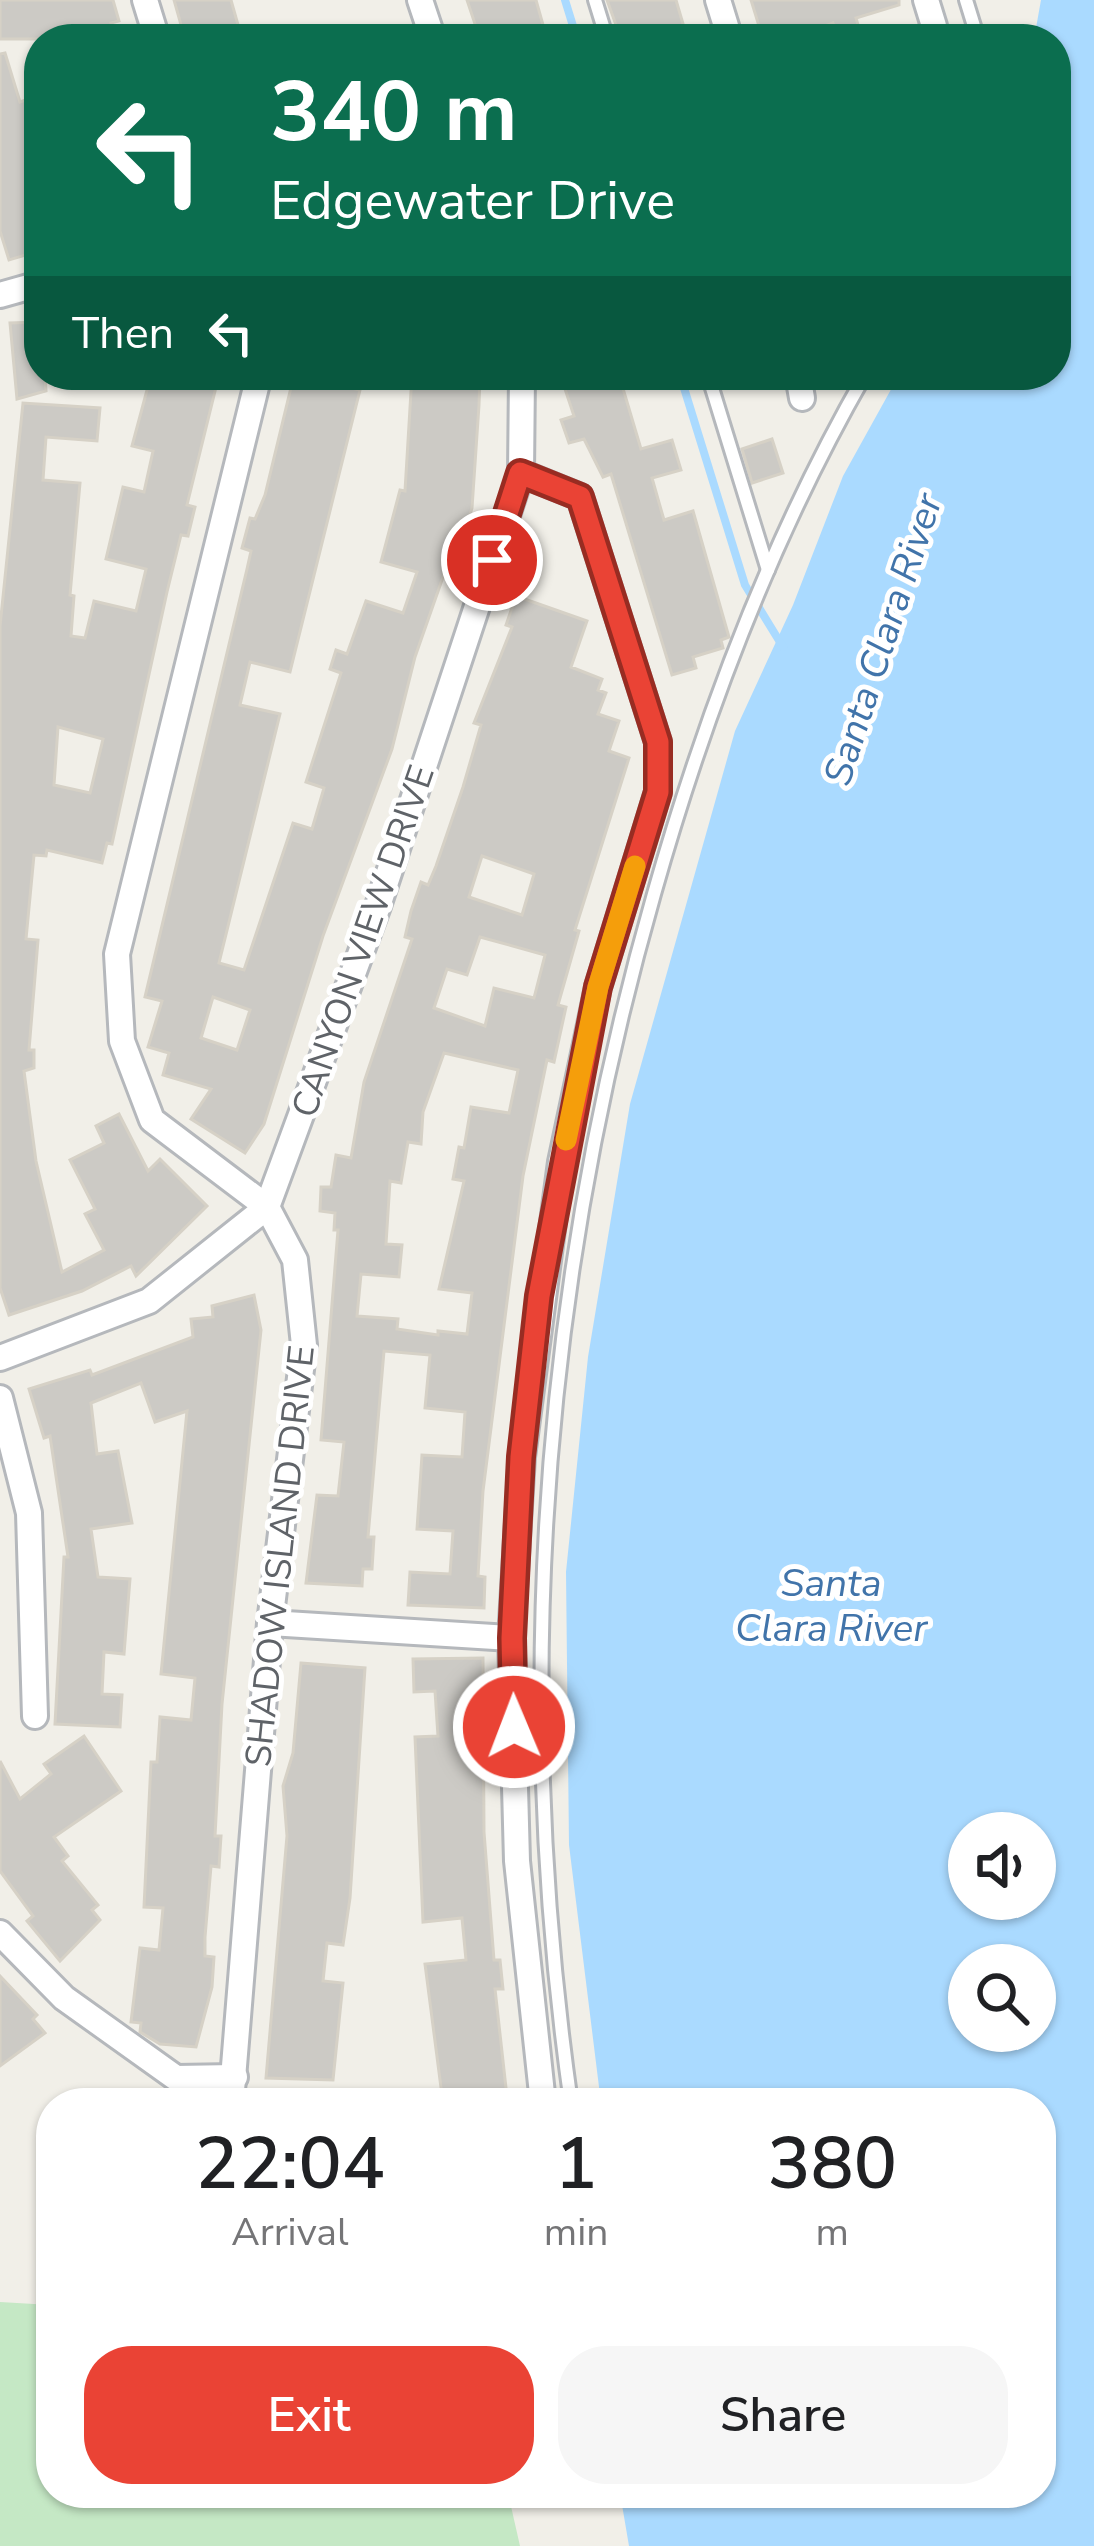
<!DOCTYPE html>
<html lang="en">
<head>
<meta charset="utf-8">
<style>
  :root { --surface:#fff; --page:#f6f6f6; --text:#202124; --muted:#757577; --accent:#ea4335 }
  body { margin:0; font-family:"Nunito Sans",sans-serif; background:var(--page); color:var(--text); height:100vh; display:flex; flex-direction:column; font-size:45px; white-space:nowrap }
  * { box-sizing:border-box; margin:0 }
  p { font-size:39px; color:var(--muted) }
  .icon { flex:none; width:66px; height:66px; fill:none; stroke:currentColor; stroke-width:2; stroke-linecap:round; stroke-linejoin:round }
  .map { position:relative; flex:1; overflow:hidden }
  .sheet { position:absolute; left:36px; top:2088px; width:1020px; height:420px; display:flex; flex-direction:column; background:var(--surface); border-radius:48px; box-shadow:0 3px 9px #0004 }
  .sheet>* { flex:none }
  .hud { position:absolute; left:24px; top:24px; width:1047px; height:366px; border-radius:48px; box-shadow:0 3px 9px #0004; background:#0b6e4f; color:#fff; overflow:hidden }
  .tools { position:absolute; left:948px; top:1812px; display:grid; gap:24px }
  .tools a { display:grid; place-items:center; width:108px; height:108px; border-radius:50%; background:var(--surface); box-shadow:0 3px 9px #0004; font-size:60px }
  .pin { position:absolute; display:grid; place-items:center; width:102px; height:102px; color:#fff; margin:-51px; border:6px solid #fff; border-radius:50%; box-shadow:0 3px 12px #0007 }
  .me { position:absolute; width:132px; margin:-66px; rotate:359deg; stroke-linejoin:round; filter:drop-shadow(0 0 9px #0008) }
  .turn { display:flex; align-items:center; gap:42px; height:252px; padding:0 48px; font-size:54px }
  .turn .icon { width:156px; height:156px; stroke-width:2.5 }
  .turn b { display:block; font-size:84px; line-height:102px }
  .then { display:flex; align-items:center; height:114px; padding:0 48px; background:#0003; gap:24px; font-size:45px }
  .eta { display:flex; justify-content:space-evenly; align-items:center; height:204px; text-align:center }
  .eta b { font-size:72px; font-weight:600; line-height:84px }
  .cta { display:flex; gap:24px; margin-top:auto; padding:24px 48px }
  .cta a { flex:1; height:138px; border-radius:48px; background:var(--accent); color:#fff; font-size:48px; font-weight:600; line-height:138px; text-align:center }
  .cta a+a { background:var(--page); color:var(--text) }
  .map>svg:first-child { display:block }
  .green { fill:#c5e8c5 }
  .water { fill:#aadaff; fill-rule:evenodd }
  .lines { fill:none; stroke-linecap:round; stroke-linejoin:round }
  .stream { stroke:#aadaff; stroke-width:8 }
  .building { fill:#cccac5; stroke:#d6d1c6; stroke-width:3; fill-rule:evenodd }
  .lane-casing { stroke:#b5b8bc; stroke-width:18 }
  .street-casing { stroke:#b5b8bc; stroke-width:30 }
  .lane { stroke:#fff; stroke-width:12 }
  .street { stroke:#fff; stroke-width:24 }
  .route-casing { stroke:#982c22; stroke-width:30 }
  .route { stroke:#ea4335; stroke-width:21 }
  .slow { stroke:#f59e0b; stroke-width:21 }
  .labels { text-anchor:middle; stroke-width:10; stroke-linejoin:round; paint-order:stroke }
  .street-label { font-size:36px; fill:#5f6368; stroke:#fff }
  .water-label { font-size:39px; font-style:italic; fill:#4174aa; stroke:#fff }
</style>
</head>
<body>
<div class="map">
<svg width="1094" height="2546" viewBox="0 0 1094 2546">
  <rect width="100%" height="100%" fill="#f1efe8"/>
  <path class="green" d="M0 2302 51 2305V2493H508L520 2546H0Z"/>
  <path class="water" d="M1041 0H1094V2546H629L620 2493H1041V2103H601L569 1845 566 1572 588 1357 630 1104 735 731 793 605 843 476 899 375H1056V39H1034ZM969 1833H1035V1899H969ZM969 1965H1035V2031H969Z"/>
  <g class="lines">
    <g class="stream">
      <path d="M565 0 577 39"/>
      <path d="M680 375 745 585 783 647"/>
    </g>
  </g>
  <g class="building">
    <path d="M0 0H113L119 21 111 23 116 39H0Z"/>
    <path d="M174 0H231L242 39H185Z"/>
    <path d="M467 0H536L547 39H480Z"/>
    <path d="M607 0H676L686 34 621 39Z"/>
    <path d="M751 0H899V5L856 18 862 39H839L833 23 790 39H763Z"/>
    <path d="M5 53 20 102 31 98 39 122V173L28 176 39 215V251L9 260 0 231V54Z"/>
    <path d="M39 322V375H45L46 391 17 399 10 323Z"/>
    <path d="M151 375H219L187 505 195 507 188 536 181 535 167 592 112 844 107 843 102 863 47 850 46 856 34 855 26 939 38 940 29 1050H34V1068L24 1071 36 1161 62 1272 104 1250 85 1214 95 1209 70 1160 104 1143 96 1126 119 1114 148 1171 160 1159 207 1206 136 1276 131 1266 82 1291 9 1315 0 1288V626L23 403 100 408 97 441 46 437 43 480 80 483 70 595 74 596 71 636 85 638 94 601 136 611 146 569 106 559 123 487 144 492 153 451 132 446ZM58 727 103 739 90 793 54 785Z"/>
    <path d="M294 375H321L320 381 360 390 290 672 250 662 240 705 280 714 219 963 244 970 293 823 312 829 324 788 306 782 341 673 330 669 336 650 347 654 366 601 403 613 417 572 381 562 400 490 405 491 412 375H480L479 405 472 508 462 542 456 540 415 657 392 749 323 936 264 1124 245 1153 191 1119 211 1089 163 1075 169 1053 148 1047 162 1001 145 997 247 569 251 551 242 548 250 518 255 519 265 495ZM213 997 250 1010 237 1050 201 1038Z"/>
    <path d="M577 375H619L641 449 672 440 681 470 652 478 664 520 693 511 729 637 721 640 723 648 693 657 696 668 672 675 611 474 603 477 584 439 569 443 561 420 574 416 564 386 579 381Z"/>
    <path d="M772 439 783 473 752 483 742 449Z"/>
    <path d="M516 596 587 621 571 667 602 679 598 690 606 693 598 714 619 721 609 751 629 758 575 930 579 931 558 1005 566 1007 554 1062 547 1060 523 1176 483 1491 478 1576 485 1577 484 1608 408 1605 410 1572 450 1574 453 1531 417 1529 422 1455 462 1457 465 1412 425 1408 430 1355 384 1351 368 1537H374L372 1569H363L362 1586 306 1583 317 1495 338 1496 344 1442 321 1440 338 1230H334L335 1213 320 1211 321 1187H331L336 1155 351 1158 364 1082 412 939 405 937 411 911 421 882 428 885 436 866 463 787 481 725 474 723 512 627 506 625ZM482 856 534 874 522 915 469 897ZM480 937 545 955 534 998 494 988 485 1026 434 1008 447 969 467 975ZM444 1053 518 1070 509 1113 471 1107 464 1148 459 1147 453 1179 464 1181 439 1289 472 1293 467 1334 438 1331V1335L397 1329 398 1319 357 1316 361 1274 399 1277 402 1245 386 1244 390 1181 401 1183 408 1142 421 1144 423 1112Z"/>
    <path d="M254 1295 261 1330 222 1704 215 1836H221L219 1867 211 1866 205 1937V1956L214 1957 212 1987 196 2047 160 2044 140 2032 141 2023 131 2022 140 1948 159 1950 163 1908 144 1907 151 1762H157L160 1717 191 1720 195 1678 161 1674 187 1411 155 1422 141 1383 91 1403 97 1454 118 1451 132 1523 91 1529 98 1577 130 1579 124 1654 104 1652 102 1694 122 1695 120 1727 55 1724 64 1557H68L50 1436 44 1438 29 1389 90 1370 92 1375 193 1337 191 1319 213 1317 212 1306Z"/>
    <path d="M483 1658 484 1832 494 1960H500L503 1989H495L507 2097 443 2103 425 1964 466 1960 462 1918 423 1922 415 1737 438 1736 435 1691 414 1692 413 1659Z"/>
    <path d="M301 1663 365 1668 350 1898 343 1945 327 1943 323 1981 343 1983 333 2080 266 2078 287 1836 283 1786 293 1753Z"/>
    <path d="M84 1736 121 1791 54 1837 68 1856 62 1861 98 1905 92 1910 100 1920 60 1961 27 1921 33 1916 0 1871V1761L20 1799 51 1774 44 1764Z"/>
    <path d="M0 1976 37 2015 33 2019 45 2033 0 2066Z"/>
  </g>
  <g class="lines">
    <defs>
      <g id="lane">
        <path d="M595 0 607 39"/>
        <path d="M966 0 978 39"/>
        <path d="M708 375 768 570"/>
        <path d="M571 2103C513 1695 541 1289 654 894 705 714 772 537 865 375"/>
      </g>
      <g id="street">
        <path d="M145 0 157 39"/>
        <path d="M420 0 433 39"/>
        <path d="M718 0 730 39"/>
        <path d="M925 39 934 26 926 0"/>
        <path d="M0 295 39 284"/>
        <path d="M798 375 802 398"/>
        <path d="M521 473 580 497 658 742V792L598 987 561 1162 522 1457 511 1638 517 1861 543 2103"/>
        <path d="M0 1358 149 1301 267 1207 378 906 521 473 522 375"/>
        <path d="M0 1398 29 1513 35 1716"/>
        <path d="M270 1623 511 1638"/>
        <path d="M0 1933 64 1998 176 2078 235 2077"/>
        <path d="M231 2103 270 1623 304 1345 295 1260 267 1207 152 1120 122 1041 117 954 259 375"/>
      </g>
    </defs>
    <use href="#lane" class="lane-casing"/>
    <use href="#street" class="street-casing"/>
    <use href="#lane" class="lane"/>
    <use href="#street" class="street"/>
  </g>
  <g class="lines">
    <defs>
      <path id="route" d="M492 560 520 473 580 497 658 742V792L598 987 539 1296 521 1457 512 1638 514 1727"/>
    </defs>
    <use href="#route" class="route-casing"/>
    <use href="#route" class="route"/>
    <path class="slow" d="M566 1140 598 987 635 866"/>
  </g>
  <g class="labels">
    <g class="street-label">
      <text transform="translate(362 941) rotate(-71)" y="13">CANYON VIEW DRIVE</text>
      <text transform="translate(279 1556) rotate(-84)" y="13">SHADOW ISLAND DRIVE</text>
    </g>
    <g class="water-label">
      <text transform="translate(882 639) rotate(-72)" y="14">Santa Clara River</text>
      <text x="831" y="1596">Santa<tspan x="831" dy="45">Clara River</tspan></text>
    </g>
  </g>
</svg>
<div class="tools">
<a><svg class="icon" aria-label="sound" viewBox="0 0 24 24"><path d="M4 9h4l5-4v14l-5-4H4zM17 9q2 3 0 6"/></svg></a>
<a><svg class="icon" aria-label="search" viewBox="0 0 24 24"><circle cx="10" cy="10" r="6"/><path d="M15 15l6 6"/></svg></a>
</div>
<div class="pin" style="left:492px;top:560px;background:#d93025"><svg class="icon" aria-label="arrive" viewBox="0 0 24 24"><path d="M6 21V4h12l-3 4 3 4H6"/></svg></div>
<svg class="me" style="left:514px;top:1727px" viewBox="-20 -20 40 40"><circle r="17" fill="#ea4335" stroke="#fff" stroke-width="3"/><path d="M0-11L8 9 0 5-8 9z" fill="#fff"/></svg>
<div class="hud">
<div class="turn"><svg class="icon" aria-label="left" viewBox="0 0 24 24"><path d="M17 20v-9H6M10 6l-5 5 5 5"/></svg><div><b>340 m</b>Edgewater Drive</div></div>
<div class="then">Then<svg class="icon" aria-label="left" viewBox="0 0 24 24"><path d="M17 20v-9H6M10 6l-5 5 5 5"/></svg></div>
</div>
<section class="sheet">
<div class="eta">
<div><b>22:04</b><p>Arrival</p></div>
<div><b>1</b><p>min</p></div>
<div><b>380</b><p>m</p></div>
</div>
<div class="cta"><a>Exit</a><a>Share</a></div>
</section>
</div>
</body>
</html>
